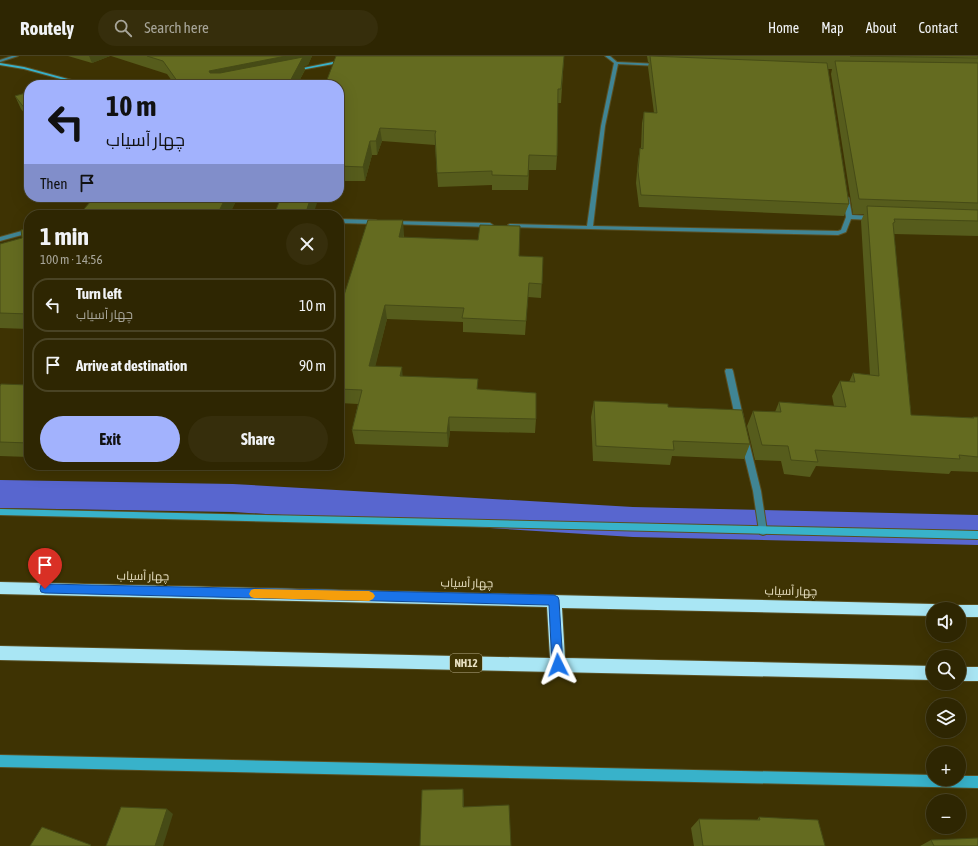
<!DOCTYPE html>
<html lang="en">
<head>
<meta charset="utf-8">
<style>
  :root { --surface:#2e2602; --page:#362e0c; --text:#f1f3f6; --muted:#a7a599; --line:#494324; --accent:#a2b2fd }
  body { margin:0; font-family:"Asap Condensed",Cairo,sans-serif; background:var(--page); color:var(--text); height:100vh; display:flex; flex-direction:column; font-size:15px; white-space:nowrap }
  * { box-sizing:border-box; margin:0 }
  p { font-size:13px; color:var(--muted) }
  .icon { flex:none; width:22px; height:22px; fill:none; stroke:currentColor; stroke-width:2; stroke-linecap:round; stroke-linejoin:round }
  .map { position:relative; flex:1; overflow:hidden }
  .drawer { position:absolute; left:24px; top:154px; width:320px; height:260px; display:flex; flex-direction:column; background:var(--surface); border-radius:16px; box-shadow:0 4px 16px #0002,0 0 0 1px var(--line) }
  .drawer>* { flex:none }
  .hud { position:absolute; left:24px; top:24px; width:320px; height:122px; border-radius:16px; box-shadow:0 4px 16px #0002,0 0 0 1px var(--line); background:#a2b2fd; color:#111; overflow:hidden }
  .buttons { position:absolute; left:926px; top:546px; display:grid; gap:8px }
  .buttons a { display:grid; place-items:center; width:40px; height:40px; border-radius:50%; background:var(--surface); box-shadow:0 4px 16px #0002,0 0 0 1px var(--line); font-size:20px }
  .pin { position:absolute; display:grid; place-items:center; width:34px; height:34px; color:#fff; margin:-41px -17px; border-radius:50% 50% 50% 0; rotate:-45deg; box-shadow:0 0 4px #0007 }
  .pin .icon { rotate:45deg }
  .me { position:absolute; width:44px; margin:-22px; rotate:357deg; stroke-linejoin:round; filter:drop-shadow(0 0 3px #0008) }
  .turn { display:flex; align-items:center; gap:14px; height:84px; padding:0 16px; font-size:18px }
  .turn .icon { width:52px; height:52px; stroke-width:2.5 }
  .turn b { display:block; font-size:28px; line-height:34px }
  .then { display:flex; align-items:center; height:38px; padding:0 16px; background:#0003; gap:8px; font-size:15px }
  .round { display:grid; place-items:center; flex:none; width:42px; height:42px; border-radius:21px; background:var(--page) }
  .head { display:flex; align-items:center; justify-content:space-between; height:68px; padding:0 16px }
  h1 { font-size:24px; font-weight:700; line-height:30px }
  .button { display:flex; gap:8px; margin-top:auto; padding:8px 16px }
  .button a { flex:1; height:46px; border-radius:24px; background:var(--accent); color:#111; font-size:16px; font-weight:700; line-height:46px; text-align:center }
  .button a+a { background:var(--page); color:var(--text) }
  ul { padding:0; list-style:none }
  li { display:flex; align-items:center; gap:12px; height:54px; margin:0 8px 6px; padding:0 8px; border:2px solid var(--line); border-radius:16px }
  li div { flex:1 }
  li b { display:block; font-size:15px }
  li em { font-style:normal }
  header { display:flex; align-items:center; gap:24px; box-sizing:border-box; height:56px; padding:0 20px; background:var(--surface); border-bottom:1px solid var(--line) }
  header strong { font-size:19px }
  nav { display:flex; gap:22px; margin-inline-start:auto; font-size:14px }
  .search { width:280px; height:36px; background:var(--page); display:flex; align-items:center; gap:10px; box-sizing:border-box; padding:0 14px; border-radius:22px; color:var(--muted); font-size:15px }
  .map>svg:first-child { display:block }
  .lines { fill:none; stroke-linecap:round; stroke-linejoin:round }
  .canal { fill:#5866cf; fill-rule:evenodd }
  .lane-casing { stroke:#594f22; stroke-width:2 }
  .street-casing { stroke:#594f22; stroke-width:2 }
  .secondary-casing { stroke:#594f22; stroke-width:2 }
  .highway-casing { stroke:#594f22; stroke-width:2 }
  .lane { fill:#408594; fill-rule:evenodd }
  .street { fill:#408594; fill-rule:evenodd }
  .secondary { fill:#38b2ca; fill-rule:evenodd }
  .highway { fill:#a9e6f4; fill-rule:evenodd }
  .wall { fill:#565c1c }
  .shaded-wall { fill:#464b16 }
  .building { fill:#646b20; stroke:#464b16 }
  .route { fill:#1a73e8; stroke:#114b97 }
  .slow { fill:#f59e0b }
  .labels { text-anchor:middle; stroke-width:4; stroke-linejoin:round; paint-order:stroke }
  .shield { fill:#3e3303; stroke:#b5ac89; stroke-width:1 }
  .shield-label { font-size:11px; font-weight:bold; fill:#e8e0c2 }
  .street-label { font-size:12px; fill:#e8e0c2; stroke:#3e3303 }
</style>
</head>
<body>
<header>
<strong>Routely</strong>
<div class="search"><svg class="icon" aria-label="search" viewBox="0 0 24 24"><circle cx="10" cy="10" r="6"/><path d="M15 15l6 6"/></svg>Search here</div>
<nav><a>Home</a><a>Map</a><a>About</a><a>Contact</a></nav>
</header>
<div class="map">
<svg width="978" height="790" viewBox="0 0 978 790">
  <rect width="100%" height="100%" fill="#3e3303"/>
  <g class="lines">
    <path class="canal" d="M0 424 233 428 633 451 978 459V489L633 481 233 456 0 452Z"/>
    <defs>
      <g id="lane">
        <path d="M726 313H732L733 315 744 365 740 368 736 365 725 315Z"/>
        <path d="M745 383 749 386 761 435 767 475 766 478 763 479 760 478 759 475 753 435 741 386Z"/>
      </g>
      <g id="street">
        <path d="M12 0H18L0 6V4Z"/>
        <path d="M605 0H610L617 6 659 8 661 9 659 10 618 8 605 70 593 170 838 175 841 174 846 161 843 142 846 140 849 142 852 159 872 160 875 162 872 164 851 163 846 176 838 179 508 171V169L510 168 587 170 601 70 614 7Z"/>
        <path d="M339 163 376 164 379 166 376 168 339 167Z"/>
        <path d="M392 165 490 167 493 169 490 171 390 168V166Z"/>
        <path d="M29 173V177L0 185V181Z"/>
      </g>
      <g id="secondary">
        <path d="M343 4 345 5 344 6 295 15 293 14Z"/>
        <path d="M0 7 24 11 90 29H83L24 13 0 9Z"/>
        <path d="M0 453 978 475V483L0 459Z"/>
        <path d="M0 699 933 719V723H959V720H978V732L0 711Z"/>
      </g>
      <g id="highway">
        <path d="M0 526 933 548 938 549 940 553H933V560L562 552 565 602 933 610V624L0 604V590L550 602 547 551 0 538Z"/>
        <path d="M959 549H978V561H959V553H953L954 550Z"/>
        <rect x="959" y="611" width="19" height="14"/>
      </g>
    </defs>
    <use href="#lane" class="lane-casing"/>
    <use href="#street" class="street-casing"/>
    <use href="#secondary" class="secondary-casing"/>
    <use href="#highway" class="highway-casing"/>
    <use href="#lane" class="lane"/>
    <use href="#street" class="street"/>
    <use href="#secondary" class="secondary"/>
    <use href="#highway" class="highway"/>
  </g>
  <g class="wall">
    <path d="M68 0H110L92 7Z"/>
    <path d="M111 0H312L308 9 304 10 305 14 297 29H175L167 18Z"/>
    <path d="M564 0 561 47H558L557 100 556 114H529L528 134H492V129L438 131 435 89 382 85 377 99H372L365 125H339V29Z"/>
    <path d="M647 0H978V180L894 178 911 359 972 362 973 361H978V416L951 415 949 418 816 410 810 421 784 418 781 405 755 404 747 370 753 355 775 356 779 346 834 350 832 340 840 325 849 326 853 317 870 319 861 165 864 158H853L831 18 832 13H828L849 148 844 160 639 151 636 127 638 104 640 92H641L642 67 644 56 654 57 648 11 649 6H648Z"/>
    <path d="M29 36V63L21 53 15 40Z"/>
    <path d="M95 141H238L229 159 97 146Z"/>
    <path d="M29 172V273L0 272V188L22 182Z"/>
    <path d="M404 178V182L519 200 543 201 541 242 528 241 525 279 463 276V266L387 263 375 310 403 320 479 333 536 363 535 377 450 375 448 391 355 388 352 374 358 348 339 347V255Z"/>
    <path d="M29 329V401L0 400V330Z"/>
    <path d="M594 345 668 351 750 388 744 403 672 400 670 409 593 405 591 361Z"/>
    <path d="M759 761 825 790H694L691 772 699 763 757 764Z"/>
    <path d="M931 784 978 790H920Z"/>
  </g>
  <g class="shaded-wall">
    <path d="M89 0H110L92 7Z"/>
    <path d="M286 0H312L308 9 304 10 305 14 297 29 213 28 209 15Z"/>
    <path d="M380 72 382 85 377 99 376 85Z"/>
    <path d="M370 85 372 99 365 125 363 111Z"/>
    <path d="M226 141H238L229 159H217Z"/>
    <path d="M311 141H319L313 159H305Z"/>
    <path d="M403 164 404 178 401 195 399 181Z"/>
    <path d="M339 165 341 174 339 178Z"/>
    <path d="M385 249 387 263 372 324 369 310Z"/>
    <path d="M402 311 403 325 400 320Z"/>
    <path d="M449 361 450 375 448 391 447 377Z"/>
    <path d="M463 733 464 742V761L463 751Z"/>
    <path d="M167 753 173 758 163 790H155Z"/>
  </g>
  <g class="building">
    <path d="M147 0H286L209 15 210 17H220L303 1 288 29H180L163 5Z"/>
    <path d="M336 0H564L561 33H558L557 100 529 99 528 120 492 119V115L437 117 435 78 436 75 380 72 376 85H370L363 111 339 110V29H325Z"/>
    <path d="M650 0 827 7 849 148 641 139 638 115 640 92 643 93 644 56 657 57Z"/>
    <path d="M850 0H978V2Z"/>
    <path d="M835 5 978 7V147L859 143Z"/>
    <path d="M29 36V58L15 40Z"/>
    <path d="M133 141H226L217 159H230H79L90 146 137 145V143Z"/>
    <path d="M281 141H311L305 159H313H274Z"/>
    <path d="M867 150 978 154V165L894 163 895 166 893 167 911 359 974 362 973 361H978V401L959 399 960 403 815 394 818 406 791 404 788 390 762 389 753 355 781 356 779 346 846 351 840 325 855 326 853 317 879 320Z"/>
    <path d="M368 164H403L399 181 478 184 480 169 520 170 519 200 543 201 542 228 529 227 526 265 462 262 464 252 385 249 369 310 402 311 400 320 478 323 477 333 536 337V363L449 361 447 377 352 374 362 334 339 333V255Z"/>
    <path d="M29 172V258L0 257V188L22 182 21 174Z"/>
    <path d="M1 328 29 329V387L0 386V330Z"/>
    <path d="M594 345 668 348V351L742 354 750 388 673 385 674 394 596 390Z"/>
    <path d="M463 733V751L509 749 511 790H420L422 734Z"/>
    <path d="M121 751 167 753 155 790H106Z"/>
    <path d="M759 761 818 764 825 790H703L699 763 760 764Z"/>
    <path d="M42 771 91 789 90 790H30Z"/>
    <path d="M978 782V790H934L931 784Z"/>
  </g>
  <path class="route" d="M45 528 554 539 558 541 559 544 563 609 562 613 558 615 554 613 552 609 549 549 45 537 41 536 40 533 41 529Z"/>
  <path class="slow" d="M254 533 369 535 373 537 375 540 373 543 369 545 254 542 251 541 249 538 251 534Z"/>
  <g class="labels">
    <rect class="shield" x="450" y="598" width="32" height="18" rx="3"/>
    <g class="shield-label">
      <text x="466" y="611">NH12</text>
    </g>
    <g class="street-label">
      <text transform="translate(143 520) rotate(1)" y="4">چهار آسیاب</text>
      <text transform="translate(467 527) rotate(1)" y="4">چهار آسیاب</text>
      <text transform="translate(791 535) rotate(1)" y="4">چهار آسیاب</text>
    </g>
  </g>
</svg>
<div class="buttons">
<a><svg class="icon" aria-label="sound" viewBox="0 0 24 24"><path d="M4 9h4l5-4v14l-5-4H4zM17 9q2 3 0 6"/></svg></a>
<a><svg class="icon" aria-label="search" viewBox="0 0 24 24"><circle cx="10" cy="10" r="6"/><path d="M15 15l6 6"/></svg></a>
<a><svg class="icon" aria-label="layers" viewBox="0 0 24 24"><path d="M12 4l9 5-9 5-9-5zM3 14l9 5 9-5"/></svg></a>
<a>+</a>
<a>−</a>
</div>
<div class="pin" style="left:45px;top:533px;background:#d93025"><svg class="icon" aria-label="arrive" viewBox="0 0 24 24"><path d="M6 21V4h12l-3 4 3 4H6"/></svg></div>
<svg class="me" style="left:558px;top:609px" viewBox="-20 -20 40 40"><path d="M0-17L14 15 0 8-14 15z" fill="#1a73e8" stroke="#fff" stroke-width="4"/></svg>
<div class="hud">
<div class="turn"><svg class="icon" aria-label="left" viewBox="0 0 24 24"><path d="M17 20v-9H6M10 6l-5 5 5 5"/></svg><div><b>10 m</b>چهار آسیاب</div></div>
<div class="then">Then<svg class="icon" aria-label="arrive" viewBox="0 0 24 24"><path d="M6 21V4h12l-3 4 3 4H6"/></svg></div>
</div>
<section class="drawer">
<div class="head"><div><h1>1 min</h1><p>100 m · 14:56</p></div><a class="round"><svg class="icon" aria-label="close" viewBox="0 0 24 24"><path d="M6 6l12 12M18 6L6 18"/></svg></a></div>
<ul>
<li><svg class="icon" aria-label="left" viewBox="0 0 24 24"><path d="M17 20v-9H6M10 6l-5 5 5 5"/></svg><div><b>Turn left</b><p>چهار آسیاب</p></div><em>10 m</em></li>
<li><svg class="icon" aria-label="arrive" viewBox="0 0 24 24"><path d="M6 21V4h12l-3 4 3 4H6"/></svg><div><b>Arrive at destination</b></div><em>90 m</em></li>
</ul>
<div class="button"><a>Exit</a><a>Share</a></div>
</section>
</div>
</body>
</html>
